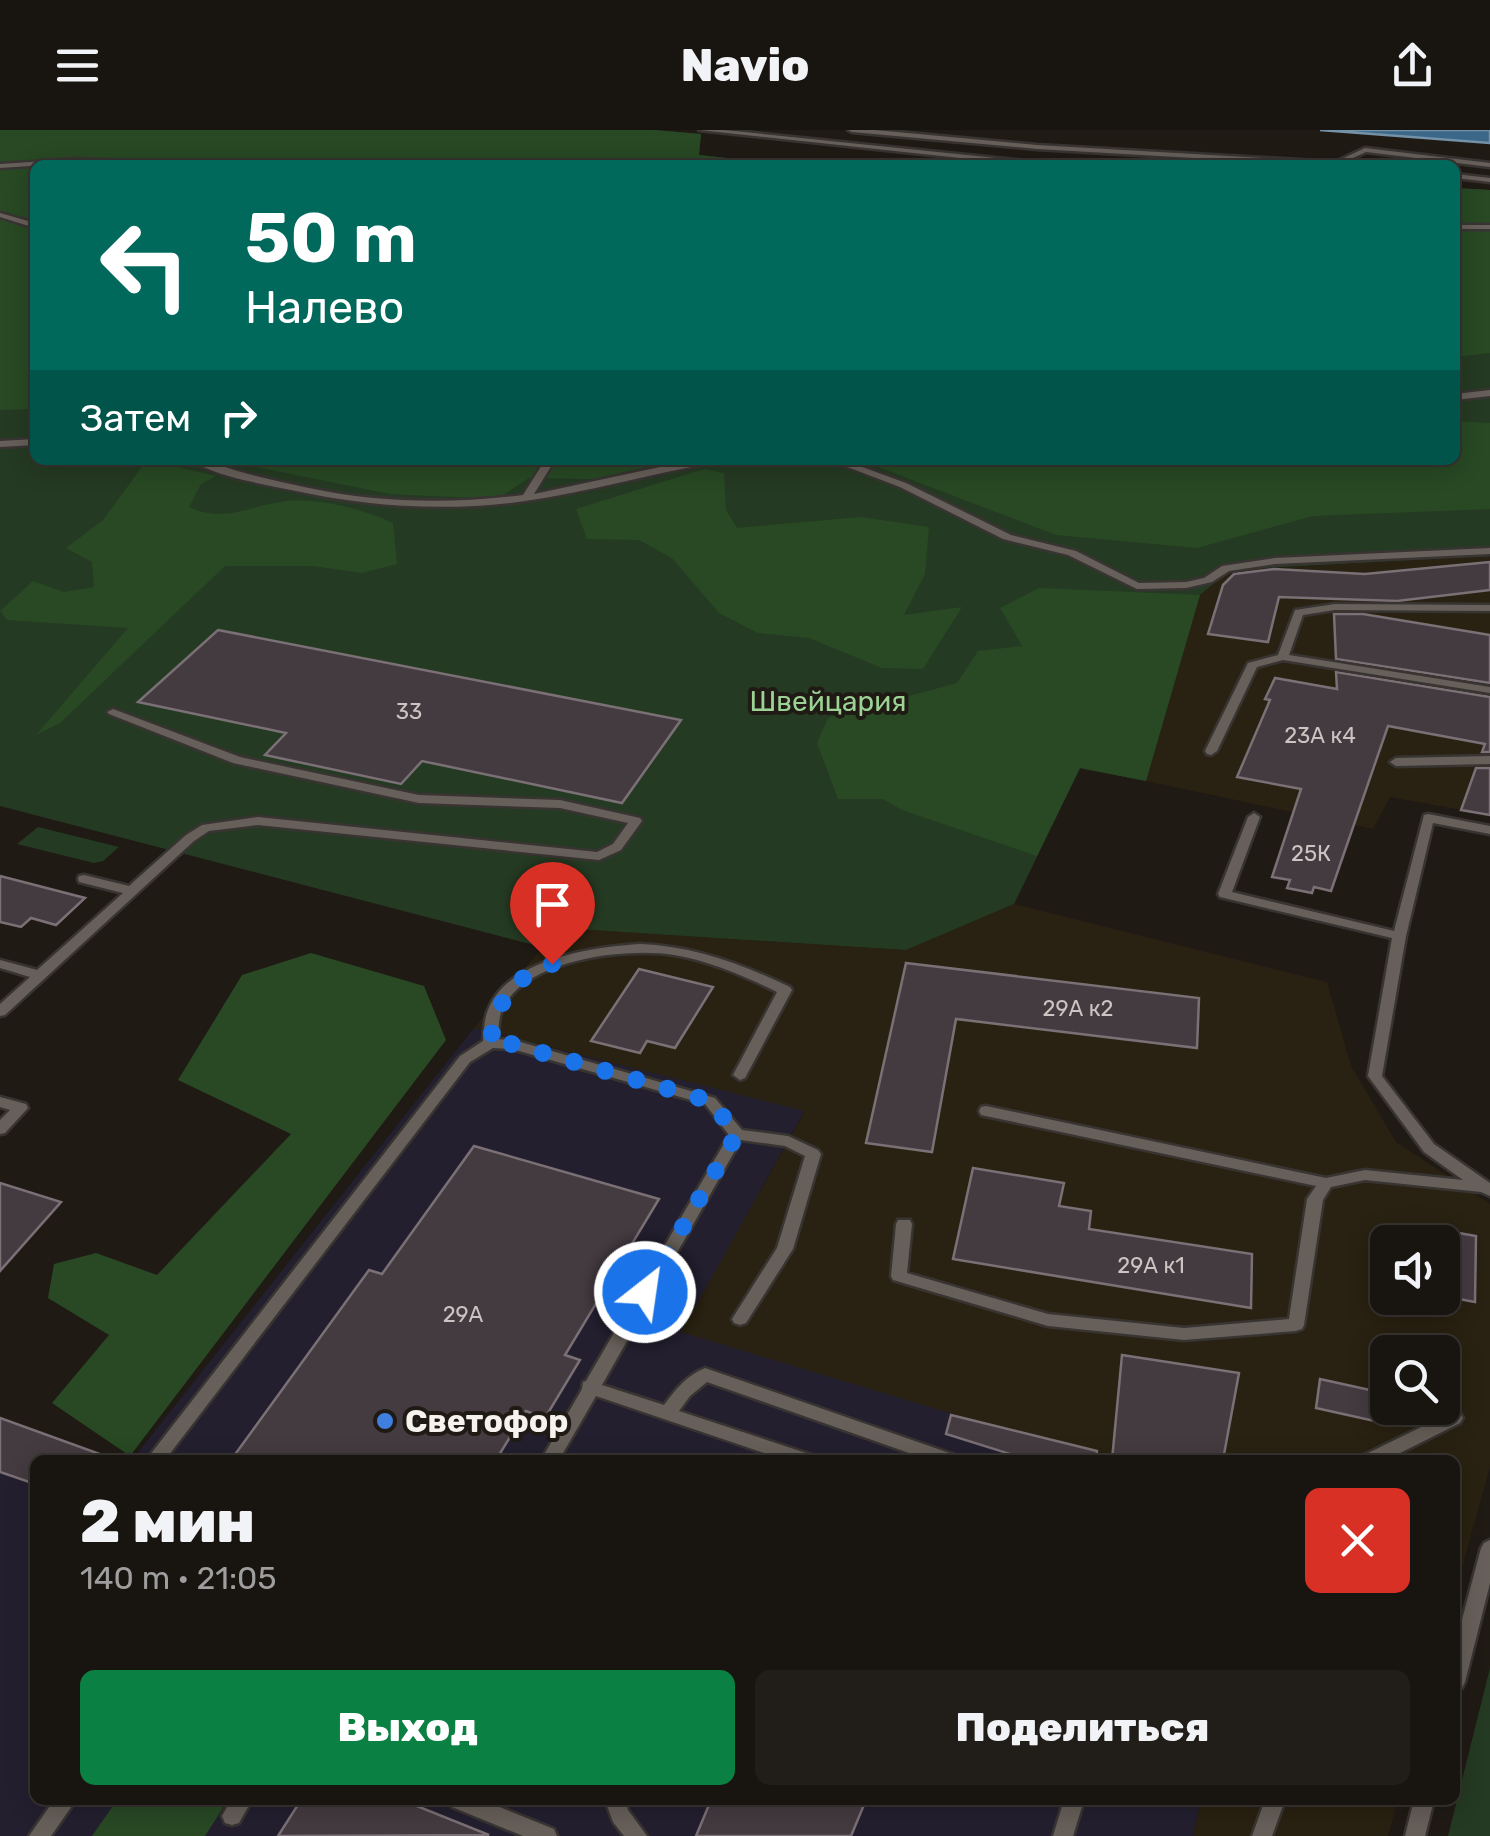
<!DOCTYPE html>
<html lang="ru">
<head>
<meta charset="utf-8">
<style>
  :root { --surface:#181410; --page:#211d19; --text:#f1f3f6; --muted:#9f9e9f; --line:#363330; --accent:#0b8043 }
  body { margin:0; font-family:Rubik,sans-serif; background:var(--page); color:var(--text); height:100vh; display:flex; flex-direction:column; font-size:38px; white-space:nowrap }
  * { box-sizing:border-box; margin:0 }
  p { font-size:32px; color:var(--muted) }
  .icon { flex:none; width:55px; height:55px; fill:none; stroke:currentColor; stroke-width:2; stroke-linecap:round; stroke-linejoin:round }
  .map { position:relative; flex:1; overflow:hidden }
  .panel { position:absolute; left:30px; top:1325px; width:1430px; height:350px; display:flex; flex-direction:column; background:var(--surface); border-radius:15px; box-shadow:0 5px 25px #0003,0 0 0 2px var(--line) }
  .panel>* { flex:none }
  .hud { position:absolute; left:30px; top:30px; width:1430px; height:305px; border-radius:15px; box-shadow:0 5px 25px #0003,0 0 0 2px var(--line); background:#00695c; color:#fff; overflow:hidden }
  .fabs { position:absolute; left:1370px; top:1095px; display:grid; gap:20px }
  .fabs a { display:grid; place-items:center; width:90px; height:90px; border-radius:15px; background:var(--surface); box-shadow:0 5px 25px #0003,0 0 0 2px var(--line); font-size:50px }
  .pin { position:absolute; display:grid; place-items:center; width:85px; height:85px; color:#fff; margin:-102px -42px; border-radius:50% 50% 50% 0; rotate:-45deg; box-shadow:0 0 10px #0007 }
  .pin .icon { rotate:45deg }
  .me { position:absolute; width:110px; margin:-55px; rotate:30deg; stroke-linejoin:round; filter:drop-shadow(0 0 8px #0008) }
  .turn { display:flex; align-items:center; gap:35px; height:210px; padding:0 50px; font-size:45px }
  .turn .icon { width:130px; height:130px; stroke-width:2.5 }
  .turn b { display:block; font-size:70px; line-height:85px }
  .then { display:flex; align-items:center; height:95px; padding:0 50px; background:#0003; gap:20px; font-size:38px }
  .round { display:grid; place-items:center; flex:none; width:105px; height:105px; border-radius:15px; background:var(--page) }
  .summary { display:flex; align-items:center; justify-content:space-between; height:170px; padding:0 50px }
  h1 { font-size:60px; font-weight:800; line-height:75px }
  .action { display:flex; gap:20px; margin-top:auto; padding:20px 50px }
  .action a { flex:1; height:115px; border-radius:15px; background:var(--accent); color:#fff; font-size:40px; font-weight:800; line-height:115px; text-align:center }
  .action a+a { background:var(--page); color:var(--text) }
  header { display:flex; justify-content:space-between; align-items:center; height:130px; padding:0 50px; background:var(--surface); font-size:45px; font-weight:800 }
  .map>svg:first-child { display:block }
  .commercial { fill:#231f2f }
  .industrial { fill:#292111; fill-rule:evenodd }
  .green { fill:#253a22 }
  .forest { fill:#284924 }
  .water { fill:#3b6788; stroke:#7391a7; stroke-width:2.5 }
  .building { fill:#443b40; stroke:#7a7075; stroke-width:2.5 }
  .lines { fill:none; stroke-linecap:round; stroke-linejoin:round }
  .lane-casing { stroke:#383432; stroke-width:5 }
  .lane { fill:#675f59; fill-rule:evenodd }
  .route { stroke:#1a73e8; stroke-width:18; stroke-dasharray:0 32.4 }
  .shop-dot { fill:#3f7fe0; stroke:#201a15; stroke-width:4 }
  .labels { text-anchor:middle; stroke-width:8; stroke-linejoin:round; paint-order:stroke }
  .number-label { font-size:22px; fill:#cac4c2 }
  .park-label { font-size:28px; fill:#9cd395; stroke:#201a15 }
  .near-poi-label { font-size:32px; font-weight:bold; fill:#f6f2ee; stroke:#201a15; text-anchor:start }
</style>
</head>
<body>
<header><svg class="icon" aria-label="menu" viewBox="0 0 24 24"><path d="M4 6h16M4 12h16M4 18h16"/></svg>Navio<svg class="icon" aria-label="share" viewBox="0 0 24 24"><path d="M12 15V3M7 8l5-5 5 5M5 13v7h14v-7"/></svg></header>
<div class="map">
<svg width="1490" height="1706" viewBox="0 0 1490 1706">
  <rect width="100%" height="100%" fill="#201a15"/>
  <g class="commercial">
    <path d="M474 898 805 980 682 1202 984 1293 1029 1330H132Z"/>
    <path d="M0 1288 117 1330H35V1670H1201L1193 1706H0Z"/>
  </g>
  <g class="industrial">
    <path d="M1490 426V685L1390 667 1373 699 1146 651 1200 465 1230 440Z"/>
    <path d="M1014 774 1327 852 1351 936 1396 1012 1490 1074V1337L1455 1463V1330H1029L983 1293 681 1202 805 981 474 898 559 798 906 820ZM1388 1112H1442V1168H1388ZM1388 1222H1442V1278H1388Z"/>
    <path d="M1201 1670H1398L1388 1706H1193Z"/>
  </g>
  <g class="green">
    <path d="M0 0H654L701 4 699 25 791 35H35V330H1455V58L1490 60V426L1230 440 1200 465 1146 651 1080 638 1014 774 906 820 559 798 542 817 0 676Z"/>
    <path d="M38 697 119 717 103 731 94 733 17 714Z"/>
    <path d="M1490 1538V1706H1448Z"/>
  </g>
  <g class="forest">
    <path d="M0 0H654L701 4 699 25 791 35H35V279L0 280Z"/>
    <path d="M1455 58 1490 60V223L1455 227Z"/>
    <path d="M1455 291 1490 293V379L1313 386 1197 418 1056 405 860 330H1455Z"/>
    <path d="M147 330 216 346 201 354 189 377C225 394 250 375 287 371 320 368 363 379 393 393L397 434 362 443 313 436H225L60 593 36 605 128 498 7 490 0 481 33 451 64 462 94 457 92 432 66 418 103 390Z"/>
    <path d="M222 330H678L593 349 529 348 497 369 390 364Z"/>
    <path d="M704 339 724 343 726 380 737 398 861 387 929 397 925 444 904 485 962 477 923 539 882 538 809 508 758 503 719 483 672 428 639 410 587 409 576 379Z"/>
    <path d="M1039 458 1200 465 1146 651 1080 638 1037 726 902 680 883 669H838L817 613 828 588 957 553 978 521 1022 516 1000 478Z"/>
    <path d="M311 823 424 856 446 910 130 1326 52 1273 109 1205 48 1168 54 1134 96 1123 157 1145 291 1004 178 950 242 845Z"/>
    <path d="M117 1670H228L205 1706H92Z"/>
  </g>
  <path class="water" d="M1320 0H1490V13Z"/>
  <g class="building">
    <path d="M1490 432V460L1397 471 1279 467 1268 512 1208 504 1223 455 1234 444 1274 439 1365 444Z"/>
    <path d="M1334 484H1363L1490 505V553L1336 529Z"/>
    <path d="M218 500 681 590 622 673 422 631 401 654 265 625 286 603 138 572Z"/>
    <path d="M1336 542 1490 567V622H1482L1485 614 1388 596 1331 761 1314 757 1312 763 1287 758 1290 750 1272 747 1301 659 1237 647 1270 570 1265 569 1275 548 1337 559Z"/>
    <path d="M1476 638H1490V685L1461 680Z"/>
    <path d="M0 746 85 768 56 795 31 788 21 797 0 792Z"/>
    <path d="M906 833 1199 868 1197 918 956 889 932 1022 866 1013Z"/>
    <path d="M639 839 713 857 675 918 647 911 640 923 591 911Z"/>
    <path d="M474 1016 659 1069 565 1225 580 1230 545 1288 526 1281 496 1330H231L369 1140 382 1144Z"/>
    <path d="M973 1038 1064 1053 1059 1076 1091 1081 1089 1099 1252 1124 1251 1178 953 1129Z"/>
    <path d="M0 1053 61 1072 0 1141Z"/>
    <path d="M1442 1100 1476 1106 1475 1172 1442 1166Z"/>
    <path d="M1122 1225 1239 1243 1223 1330H1112Z"/>
    <path d="M1320 1249 1388 1264V1294L1316 1278Z"/>
    <path d="M951 1285 1097 1321 1096 1330H1029L946 1304Z"/>
    <path d="M0 1288 108 1327 107 1330H35V1354L0 1342Z"/>
    <path d="M301 1670H402L489 1705 278 1706Z"/>
    <path d="M711 1670H866L851 1706H696Z"/>
  </g>
  <g class="lines">
    <defs>
      <g id="lane">
        <path d="M699 0H724L1045 33 1049 35H1024Z"/>
        <path d="M848 0H875L1037 15 1335 32 1365 18 1490 33V37L1366 22 1344 32 1355 35H1313L1037 19 852 2Z"/>
        <path d="M76 29 182 33 186 35 76 33 0 38V34Z"/>
        <path d="M1455 44 1490 48V52L1455 48Z"/>
        <path d="M0 83 35 93V98L0 87Z"/>
        <rect x="1455" y="95" width="35" height="4"/>
        <path d="M1490 260V266L1455 270V264Z"/>
        <path d="M35 309V315L0 317V311Z"/>
        <path d="M189 330C208 330 223 337 241 342 263 348 286 353 309 358 379 373 451 374 523 365L545 330H555L534 364 688 331 717 330 712 333C650 344 588 362 525 371 447 382 368 377 291 360 258 353 218 347 189 330Z"/>
        <path d="M829 330H843L906 353 1011 405 1076 421 1139 453 1186 452 1204 448 1222 436 1275 428 1490 418V424L1275 434 1229 441 1212 452 1186 458 1137 459 1068 425 1003 409 900 357Z"/>
        <path d="M1335 474 1490 475V481L1335 480 1303 485 1289 525 1490 557V563L1283 530 1257 537 1217 621 1211 625 1207 624 1205 621 1248 533 1278 525 1295 480Z"/>
        <path d="M113 579 240 627 419 665 560 670 640 688 642 691 621 720 599 730 258 695 209 701 194 711 5 885 0 886V874L30 847 0 838V830L37 840 123 763 79 752 78 749 79 746 84 745 129 756 186 705 202 695 258 687 597 722 613 714 628 693 560 678 419 673 233 633 109 584 107 582Z"/>
        <path d="M1490 626V634L1396 636 1390 632 1396 628Z"/>
        <path d="M1254 683 1260 687 1232 762 1394 801 1424 685 1428 684 1490 696V704L1433 693 1406 806 1382 946 1434 1014 1490 1053V1066L1481 1062 1365 1050 1331 1057 1323 1070 1304 1195 1302 1199 1296 1201 1184 1210 1048 1196 893 1150 891 1146 896 1094 898 1090H910L912 1094 907 1143 1048 1184 1184 1198 1289 1189 1307 1069 1316 1056 981 985 979 981 981 977 986 976 1326 1048 1365 1040 1463 1050 1424 1022 1368 946 1392 808 1220 767 1218 764 1248 687Z"/>
        <path d="M640 814C693 816 742 834 790 857L792 860 745 948 740 950 733 945 777 862C744 846 710 831 674 825 627 817 526 829 503 878 498 887 499 899 498 909L517 911 715 968 742 1000 788 1006 818 1020 821 1024 793 1119 746 1193 740 1195 734 1193 732 1189 777 1118 805 1026 785 1016 741 1010 602 1255 664 1275C675 1260 687 1245 705 1238L955 1325 958 1330H929L707 1252 690 1266 679 1281 812 1325 815 1330H785L596 1266 559 1330H541L582 1259 583 1252 586 1251 729 1005 705 974 512 919 493 918 470 932 165 1330H146L460 926 483 911C484 901 484 889 488 880 507 829 593 817 640 814Z"/>
        <path d="M0 967 26 974 28 978 5 1003 0 1004V990L10 980 0 977Z"/>
        <path d="M1454 1281 1460 1283 1463 1288 1460 1293 1386 1330H1361L1364 1325Z"/>
        <path d="M1490 1410V1453L1465 1552 1462 1558 1455 1561V1516L1481 1418 1484 1413Z"/>
        <path d="M54 1670H76L51 1706H29Z"/>
        <path d="M231 1670H252L239 1693 232 1695 225 1693 222 1686Z"/>
        <path d="M449 1670H482L554 1699 557 1706H523L452 1677Z"/>
        <path d="M605 1670H625L628 1680 647 1706H624L613 1692Z"/>
        <path d="M1064 1670H1084L1073 1706H1053Z"/>
        <path d="M1265 1670H1285L1272 1706H1252Z"/>
        <path d="M1414 1670H1434L1425 1706H1405Z"/>
      </g>
    </defs>
    <use href="#lane" class="lane-casing"/>
    <use href="#lane" class="lane"/>
  </g>
  <g class="lines">
    <path class="route" d="M552 834C511 847 496 874 490 914H512L710 971 737 1004 645 1162"/>
  </g>
  <circle class="shop-dot" cx="385" cy="1291" r="10"/>
  <g class="labels">
    <g class="number-label">
      <text x="409" y="589">33</text>
      <text x="1320" y="613">23А к4</text>
      <text x="1311" y="731">25К</text>
      <text x="1078" y="886">29А к2</text>
      <text x="1151" y="1143">29А к1</text>
      <text x="463" y="1192">29А</text>
    </g>
    <g class="park-label">
      <text x="828" y="581">Швейцария</text>
    </g>
    <g class="near-poi-label">
      <text x="405" y="1302">Светофор</text>
    </g>
  </g>
</svg>
<div class="fabs">
<a><svg class="icon" aria-label="sound" viewBox="0 0 24 24"><path d="M4 9h4l5-4v14l-5-4H4zM17 9q2 3 0 6"/></svg></a>
<a><svg class="icon" aria-label="search" viewBox="0 0 24 24"><circle cx="10" cy="10" r="6"/><path d="M15 15l6 6"/></svg></a>
</div>
<div class="pin" style="left:552px;top:834px;background:#d93025"><svg class="icon" aria-label="arrive" viewBox="0 0 24 24"><path d="M6 21V4h12l-3 4 3 4H6"/></svg></div>
<svg class="me" style="left:645px;top:1162px" viewBox="-20 -20 40 40"><circle r="17" fill="#1a73e8" stroke="#fff" stroke-width="3"/><path d="M0-11L8 9 0 5-8 9z" fill="#fff"/></svg>
<div class="hud">
<div class="turn"><svg class="icon" aria-label="left" viewBox="0 0 24 24"><path d="M17 20v-9H6M10 6l-5 5 5 5"/></svg><div><b>50 m</b>Налево</div></div>
<div class="then">Затем<svg class="icon" aria-label="right" viewBox="0 0 24 24"><path d="M7 20v-9h11M14 6l5 5-5 5"/></svg></div>
</div>
<section class="panel">
<div class="summary"><div><h1>2 мин</h1><p>140 m · 21:05</p></div><a class="round" style="background:#d93025;color:#fff"><svg class="icon" aria-label="close" viewBox="0 0 24 24"><path d="M6 6l12 12M18 6L6 18"/></svg></a></div>
<div class="action"><a>Выход</a><a>Поделиться</a></div>
</section>
</div>
</body>
</html>
